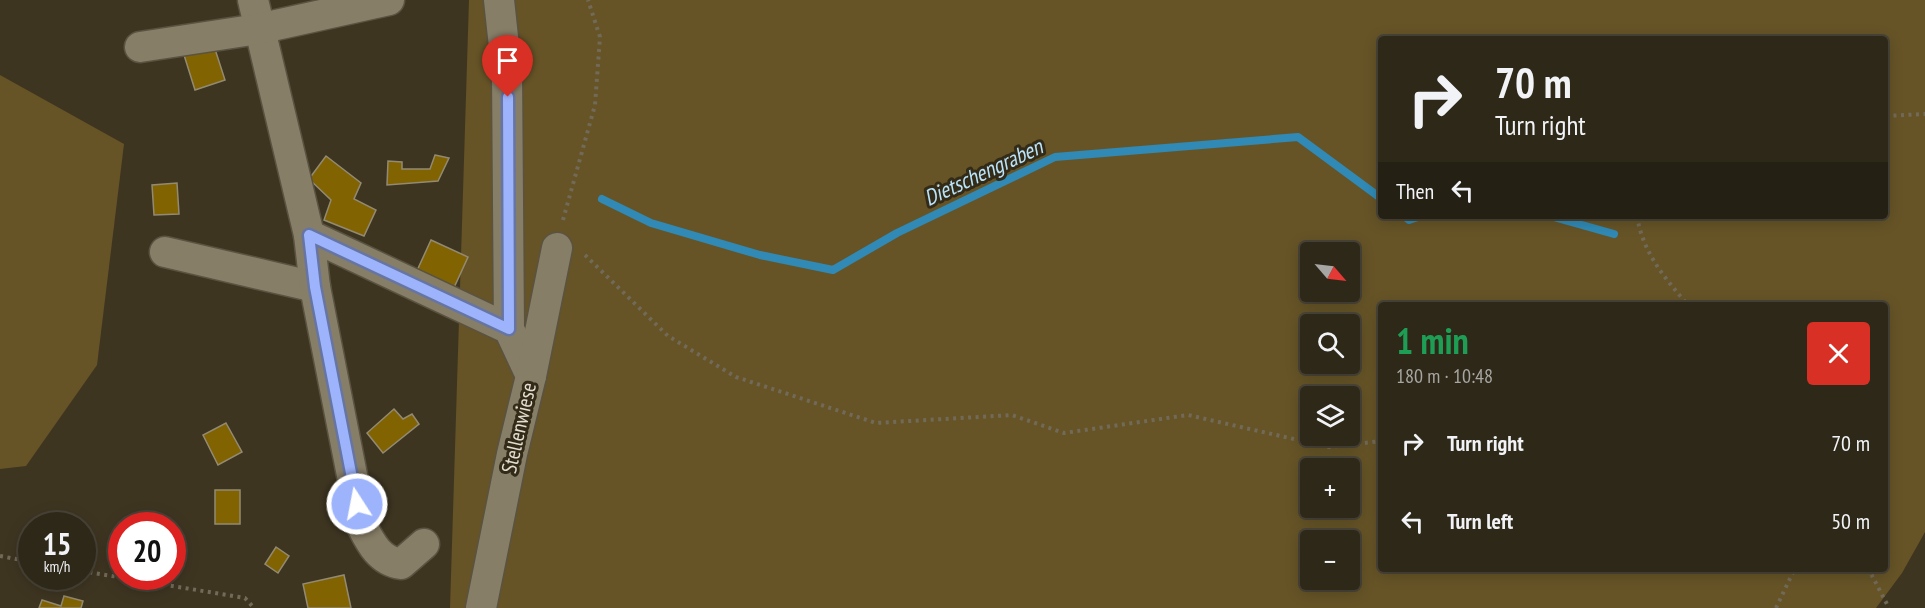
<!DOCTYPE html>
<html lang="en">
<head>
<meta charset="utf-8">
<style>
  :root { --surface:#2e2819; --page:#363022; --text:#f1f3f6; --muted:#a7a6a2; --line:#494438 }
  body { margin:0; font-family:"PT Sans Narrow",sans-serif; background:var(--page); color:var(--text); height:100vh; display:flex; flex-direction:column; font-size:22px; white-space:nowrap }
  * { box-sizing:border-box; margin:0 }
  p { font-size:20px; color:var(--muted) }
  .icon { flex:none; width:33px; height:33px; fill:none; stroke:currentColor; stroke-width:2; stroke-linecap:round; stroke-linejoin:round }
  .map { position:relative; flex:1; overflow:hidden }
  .sheet { position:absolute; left:1378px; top:302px; width:510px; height:270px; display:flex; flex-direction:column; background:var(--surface); border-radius:6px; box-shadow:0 3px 15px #0003,0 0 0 2px var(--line) }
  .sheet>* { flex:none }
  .hud { position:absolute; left:1378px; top:36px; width:510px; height:183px; border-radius:6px; box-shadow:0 3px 15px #0003,0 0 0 2px var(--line); background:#2e2819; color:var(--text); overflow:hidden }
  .needle { width:39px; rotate:118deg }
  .fabs { position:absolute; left:1300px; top:242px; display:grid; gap:12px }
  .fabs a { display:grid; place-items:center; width:60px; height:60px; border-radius:6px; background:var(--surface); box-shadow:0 3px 15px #0003,0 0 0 2px var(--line); font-size:30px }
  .speed { position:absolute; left:18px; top:512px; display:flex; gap:12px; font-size:30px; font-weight:700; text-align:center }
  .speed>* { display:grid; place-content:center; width:78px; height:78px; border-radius:50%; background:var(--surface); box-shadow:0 3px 15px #0003,0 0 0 2px var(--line); line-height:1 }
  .speed small { font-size:15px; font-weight:400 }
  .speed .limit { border:9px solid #d22; background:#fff; color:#111 }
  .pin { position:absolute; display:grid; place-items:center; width:51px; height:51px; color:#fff; margin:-62px -26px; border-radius:50% 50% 50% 0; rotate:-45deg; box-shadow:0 0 6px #0007 }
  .pin .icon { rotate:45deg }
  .me { position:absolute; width:66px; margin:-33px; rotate:349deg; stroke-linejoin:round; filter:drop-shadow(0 0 4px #0008) }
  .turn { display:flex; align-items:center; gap:21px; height:126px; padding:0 18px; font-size:27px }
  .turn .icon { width:78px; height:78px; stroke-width:2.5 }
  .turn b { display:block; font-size:42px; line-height:51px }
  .then { display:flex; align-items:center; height:57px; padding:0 18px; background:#0003; gap:12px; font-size:22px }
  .round { display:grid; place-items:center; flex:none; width:63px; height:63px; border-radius:6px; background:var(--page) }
  .overview { display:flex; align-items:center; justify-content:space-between; height:102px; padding:0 18px }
  h1 { font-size:36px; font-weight:600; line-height:45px; color:#1e9e55 }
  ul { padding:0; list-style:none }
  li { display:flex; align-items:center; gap:18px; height:78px; padding:0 18px }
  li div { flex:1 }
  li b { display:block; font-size:22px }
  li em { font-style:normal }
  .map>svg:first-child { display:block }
  .green { fill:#665427; fill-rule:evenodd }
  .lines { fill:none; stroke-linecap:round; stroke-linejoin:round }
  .stream { stroke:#308ab5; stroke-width:8 }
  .building { fill:#816301; stroke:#938a73; stroke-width:1.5 }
  .minor-casing { stroke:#5a5341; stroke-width:33 }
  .path { stroke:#726a59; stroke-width:4; stroke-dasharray:3 4.5; stroke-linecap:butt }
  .minor { stroke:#877e67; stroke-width:30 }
  .route-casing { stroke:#6675a4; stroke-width:15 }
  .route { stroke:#9db4fd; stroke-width:10 }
  .labels { text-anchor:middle; stroke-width:6; stroke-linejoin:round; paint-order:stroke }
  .street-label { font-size:21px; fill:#e3ded2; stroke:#332b17 }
  .water-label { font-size:22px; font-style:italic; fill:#bae4fb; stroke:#332b17 }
</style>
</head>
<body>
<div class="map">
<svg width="1925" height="608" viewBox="0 0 1925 608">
  <rect width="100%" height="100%" fill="#3e3521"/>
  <g class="green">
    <path d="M469 0H1925V532L1902 573 1876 608H450ZM1382 39H1886V216H1382ZM1311 252H1350V291H1311ZM1382 304H1886V568H1382ZM1311 324H1350V363H1311ZM1311 396H1350V435H1311ZM1311 468H1350V507H1311ZM1311 540H1350V579H1311Z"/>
    <path d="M0 75 124 144 97 365 26 466 0 469Z"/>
  </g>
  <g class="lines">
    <g class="stream">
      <path d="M602 199 651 223 760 255 833 270 897 233 1055 157 1298 137 1382 199"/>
      <path d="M1404 216 1409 220 1421 216"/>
      <path d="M1550 216 1614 234"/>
    </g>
  </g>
  <g class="building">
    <path d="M214 46 225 80 195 90 184 55Z"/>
    <path d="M435 155 449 158 438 181 387 185 388 161 402 162V169H430Z"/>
    <path d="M326 156 361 183 354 199 376 210 364 236 324 220 331 200 309 179Z"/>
    <path d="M177 183 179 214 154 215 152 185Z"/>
    <path d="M431 240 468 257 452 292 415 275Z"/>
    <path d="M394 409 403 419 412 414 419 424 383 453 367 433Z"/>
    <path d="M226 423 242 452 218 465 203 435Z"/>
    <rect x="215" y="490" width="25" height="34"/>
    <path d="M276 547 289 556 278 573 265 564Z"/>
    <path d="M344 575 351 608H308L303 584Z"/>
    <path d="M64 596 83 601 81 608H39L42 600 61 606Z"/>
  </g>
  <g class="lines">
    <defs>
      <g id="minor">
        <path d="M253 0 309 235"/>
        <path d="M499 0 507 74 509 329"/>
        <path d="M140 47 258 29 389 0"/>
        <path d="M165 252 315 287"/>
        <path d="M424 544 401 564C380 561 371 544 362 526L315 287 309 235 509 329 531 376"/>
        <path d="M481 608 512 454 531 376 557 248"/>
      </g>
    </defs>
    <use href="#minor" class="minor-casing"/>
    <g class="path">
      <path d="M1886 116 1925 114"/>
      <path d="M1637 216C1643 253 1664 277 1687 304"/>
      <path d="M563 220 595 105 600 37 588 0"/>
      <path d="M585 255 668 336 736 377 876 423 1012 415 1064 433 1188 415 1329 447 1382 441"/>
      <path d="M0 556 32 562"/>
      <path d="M1868 568 1889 608"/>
      <path d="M82 571 245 598 254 608"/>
      <path d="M1776 608 1795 568"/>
    </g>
    <use href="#minor" class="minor"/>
  </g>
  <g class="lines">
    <defs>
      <path id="route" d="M357 504 315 287 309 235 509 329 508 97"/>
    </defs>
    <use href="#route" class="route-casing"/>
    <use href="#route" class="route"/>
  </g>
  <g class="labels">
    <g class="street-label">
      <text transform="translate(519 428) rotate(-77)" y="7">Stellenwiese</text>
    </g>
    <g class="water-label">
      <text transform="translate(983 172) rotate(-25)" y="8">Dietschengraben</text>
    </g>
  </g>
</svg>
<div class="fabs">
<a><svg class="needle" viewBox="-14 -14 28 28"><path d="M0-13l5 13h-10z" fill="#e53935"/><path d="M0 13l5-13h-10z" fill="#a7a6a2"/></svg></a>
<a><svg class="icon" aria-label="search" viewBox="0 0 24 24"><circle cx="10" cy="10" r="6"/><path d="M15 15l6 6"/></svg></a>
<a><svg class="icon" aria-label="layers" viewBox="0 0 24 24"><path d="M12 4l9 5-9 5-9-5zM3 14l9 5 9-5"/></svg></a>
<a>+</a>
<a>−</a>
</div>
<div class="speed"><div>15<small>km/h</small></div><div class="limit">20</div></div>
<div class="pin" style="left:508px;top:97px;background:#d93025"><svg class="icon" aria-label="arrive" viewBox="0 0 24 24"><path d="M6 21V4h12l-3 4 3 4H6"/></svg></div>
<svg class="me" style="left:357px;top:504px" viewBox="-20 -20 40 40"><circle r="17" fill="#9db4fd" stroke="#fff" stroke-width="3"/><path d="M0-11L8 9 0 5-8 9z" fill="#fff"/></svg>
<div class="hud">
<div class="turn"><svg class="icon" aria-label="right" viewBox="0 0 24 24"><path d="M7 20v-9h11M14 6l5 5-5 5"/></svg><div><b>70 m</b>Turn right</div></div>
<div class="then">Then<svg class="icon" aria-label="left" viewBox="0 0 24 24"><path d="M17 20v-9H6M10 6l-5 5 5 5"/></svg></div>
</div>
<section class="sheet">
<div class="overview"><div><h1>1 min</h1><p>180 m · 10:48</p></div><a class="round" style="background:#d93025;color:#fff"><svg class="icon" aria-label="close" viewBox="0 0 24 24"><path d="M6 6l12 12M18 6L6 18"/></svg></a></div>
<ul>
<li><svg class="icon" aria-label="right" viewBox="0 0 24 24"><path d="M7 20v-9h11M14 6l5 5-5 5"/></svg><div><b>Turn right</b></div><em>70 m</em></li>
<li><svg class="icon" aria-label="left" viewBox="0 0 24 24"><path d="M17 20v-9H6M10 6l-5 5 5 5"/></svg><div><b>Turn left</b></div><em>50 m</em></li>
</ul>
</section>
</div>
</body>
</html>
